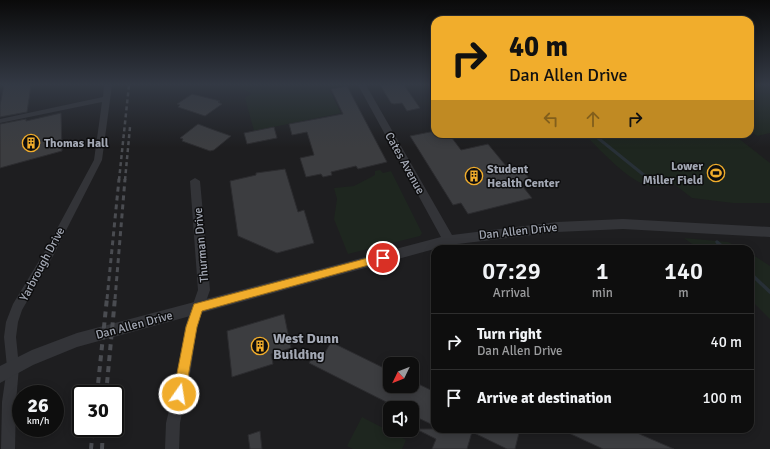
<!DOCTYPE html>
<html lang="en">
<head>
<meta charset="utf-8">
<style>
  :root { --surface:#0e0e0e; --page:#1c1c1c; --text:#f1f3f6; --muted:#9b9c9e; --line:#2e2e2e }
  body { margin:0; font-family:Signika,sans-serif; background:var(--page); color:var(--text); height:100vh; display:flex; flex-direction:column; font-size:15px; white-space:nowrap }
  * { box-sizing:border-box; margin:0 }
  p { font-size:13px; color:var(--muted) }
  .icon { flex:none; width:22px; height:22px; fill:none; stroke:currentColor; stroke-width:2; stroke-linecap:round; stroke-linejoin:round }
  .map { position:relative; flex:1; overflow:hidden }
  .panel { position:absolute; left:431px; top:245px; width:323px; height:188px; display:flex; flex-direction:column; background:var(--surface); border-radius:12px; box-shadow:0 2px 10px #0003,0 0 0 1px var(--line) }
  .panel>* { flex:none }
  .hud { position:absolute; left:431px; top:16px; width:323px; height:122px; border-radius:12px; box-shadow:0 2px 10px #0003,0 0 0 1px var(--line); background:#f1ad2c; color:#111; overflow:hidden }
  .needle { width:26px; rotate:227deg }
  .buttons { position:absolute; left:383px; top:357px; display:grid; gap:8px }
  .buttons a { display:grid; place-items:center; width:36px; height:36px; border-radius:8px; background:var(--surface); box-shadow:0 2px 10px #0003,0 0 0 1px var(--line); font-size:20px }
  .speed { position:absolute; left:12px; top:385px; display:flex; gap:8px; font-size:20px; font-weight:700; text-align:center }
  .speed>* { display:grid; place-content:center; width:52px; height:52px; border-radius:50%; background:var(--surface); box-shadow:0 2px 10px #0003,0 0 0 1px var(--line); line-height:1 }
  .speed small { font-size:10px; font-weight:400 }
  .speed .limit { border:2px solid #111; border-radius:6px; background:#fff; color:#111 }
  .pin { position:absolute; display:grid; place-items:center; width:34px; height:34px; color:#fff; margin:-17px; border:2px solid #fff; border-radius:50%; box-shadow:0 1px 4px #0007 }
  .me { position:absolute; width:44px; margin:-22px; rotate:13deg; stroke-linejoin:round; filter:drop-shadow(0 0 3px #0008) }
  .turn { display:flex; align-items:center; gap:14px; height:84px; padding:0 12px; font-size:18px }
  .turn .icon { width:52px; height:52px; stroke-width:2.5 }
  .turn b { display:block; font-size:28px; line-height:34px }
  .lanes { display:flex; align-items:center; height:38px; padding:0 12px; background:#0003; justify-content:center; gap:20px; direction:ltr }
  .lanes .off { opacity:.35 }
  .eta { display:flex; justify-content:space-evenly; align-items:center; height:68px; text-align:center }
  .eta b { font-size:24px; font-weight:600; line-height:28px }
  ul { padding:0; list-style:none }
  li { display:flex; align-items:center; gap:12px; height:56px; padding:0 12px; border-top:1px solid var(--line) }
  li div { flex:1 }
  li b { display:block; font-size:15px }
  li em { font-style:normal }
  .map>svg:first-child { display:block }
  .built { fill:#1e1e20; fill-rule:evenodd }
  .green { fill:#1e261f }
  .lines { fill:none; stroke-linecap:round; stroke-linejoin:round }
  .stream-far1 { stroke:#283037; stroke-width:3 }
  .stream { stroke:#283037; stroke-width:3.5 }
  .building { fill:#3c3d40; stroke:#2c2c2f }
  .minor { fill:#333438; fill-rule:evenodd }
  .tertiary { fill:#333438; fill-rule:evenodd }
  .rail-far2 { stroke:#4a4c51; stroke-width:2.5; stroke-dasharray:4 3; stroke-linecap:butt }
  .rail-far1 { stroke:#4a4c51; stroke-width:3; stroke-dasharray:5 4; stroke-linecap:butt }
  .rail { stroke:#4a4c51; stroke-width:4; stroke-dasharray:6 5; stroke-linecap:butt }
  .route { fill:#f1ad2c; stroke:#9d701d }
  .labels { text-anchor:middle; stroke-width:3; stroke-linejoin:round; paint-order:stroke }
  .poi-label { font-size:12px; font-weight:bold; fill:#a3a8b4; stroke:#0d0d0e; text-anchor:start }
  .street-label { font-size:12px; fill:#a3a8b4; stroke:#0d0d0e }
  .near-poi-label { font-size:14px; font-weight:bold; fill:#a3a8b4; stroke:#0d0d0e; text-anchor:start }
</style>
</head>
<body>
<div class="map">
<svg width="770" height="449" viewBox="0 0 770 449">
  <rect width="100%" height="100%" fill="#121213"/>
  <path class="built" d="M0 85H435V134H750V85H770V449H0ZM435 249H750V429H435ZM390 364H412V386H390ZM21 394H55V428H21ZM81 394H115V428H81ZM390 408H412V430H390Z"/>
  <g class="green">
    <path d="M243 85H345L329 89 341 113 254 131 245 98 252 93 244 90Z"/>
    <path d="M750 85H765L770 88V133L757 136 750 131Z"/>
    <path d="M584 134H733L770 163V203H733L692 198 674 184C667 185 657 188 650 186 628 182 600 149 584 134Z"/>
    <path d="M380 170 383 173 391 171 422 233 420 236 348 254 334 219 337 199 334 188 354 186 375 175V171Z"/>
    <path d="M684 238 728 242 742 249H699Z"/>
    <path d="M750 253 770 266V319L750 299Z"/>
    <path d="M362 417 406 440 402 449H353L347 446Z"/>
  </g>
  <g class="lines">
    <path class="stream-far1" d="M593 134 650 180"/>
    <g class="stream">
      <path d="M648 179 650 180"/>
      <path d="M717 242 725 249"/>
      <path d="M750 273 770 292"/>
    </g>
  </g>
  <g class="building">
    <path d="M4 85H31L27 112 0 117V105Z"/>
    <path d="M380 85H404L420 108 407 111 402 103 394 104 391 103Z"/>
    <path d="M347 86 387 162 358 169 356 166 331 172 332 175 323 177 321 174 306 177 300 158 314 155 307 132 292 135 289 124 343 114 331 89Z"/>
    <path d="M192 94 220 101 218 102 222 104 205 116 178 107 180 105 177 104Z"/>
    <path d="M61 113 62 151 0 168V124L26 119V121Z"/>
    <path d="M198 124 214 130 231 136 214 150 210 151 182 141 183 139 180 138Z"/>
    <path d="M274 127 277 138 247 144 244 133Z"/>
    <path d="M435 131V134H449L461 150 488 144 511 172 522 170 531 180 520 183 532 198 468 214 461 203 453 205 410 136Z"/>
    <path d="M285 169 298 212 304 210 314 243 277 253 238 236 230 181 256 175V173Z"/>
    <path d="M284 314 291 348 271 354 273 364 232 377 227 331Z"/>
    <path d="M331 342 390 371V386H412V381L435 392V426L412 415V408H398L309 363 316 352 323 356Z"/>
    <path d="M416 429H520L515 449H507L472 432 467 449H432L436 439Z"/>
    <path d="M560 429H628L674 449H603Z"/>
    <path d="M260 431 262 449H250L248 435Z"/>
  </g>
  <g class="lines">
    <g class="minor">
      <path d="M104 85H112L102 160 53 256 22 310 18 322 16 337 19 367 16 402 15 449H1L2 402 7 367 4 337 6 322 13 304 45 251 94 160 102 102 0 123V119L103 97Z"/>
      <path d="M195 178 200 181 210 290 197 327 191 369 180 423 179 449H165L166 423 179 369 185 327 198 290 190 181Z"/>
    </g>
    <path class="tertiary" d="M358 85H366L452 235 557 222 623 219 770 227V237L623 229 557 232 449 245 77 347 33 365 0 383V366L32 350 77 333 441 237Z"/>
    <g class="rail-far2">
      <path d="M119 180 129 85"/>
      <path d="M125 180 130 127"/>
    </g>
    <g class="rail-far1">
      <path d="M107 299 119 179"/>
      <path d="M115 299 125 179"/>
    </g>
    <g class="rail">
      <path d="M97 394 107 298"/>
      <path d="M106 394 115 298"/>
      <path d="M91 449 93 428"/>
      <path d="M102 449 103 428"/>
    </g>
  </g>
  <linearGradient id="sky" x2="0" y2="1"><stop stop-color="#0a0a0a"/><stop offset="0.57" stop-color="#333944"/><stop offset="1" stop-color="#333944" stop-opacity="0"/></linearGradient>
  <rect width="770" height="148" fill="url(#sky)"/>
  <path class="route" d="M383 254 387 255 388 258 387 260 202 311 197 327 185 394 184 398 179 400 175 398 173 394 186 327 194 304Z"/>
  <defs>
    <symbol id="building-ring" viewBox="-11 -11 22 22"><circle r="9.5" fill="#0d0d0e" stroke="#f1ad2c" stroke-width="1.5"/><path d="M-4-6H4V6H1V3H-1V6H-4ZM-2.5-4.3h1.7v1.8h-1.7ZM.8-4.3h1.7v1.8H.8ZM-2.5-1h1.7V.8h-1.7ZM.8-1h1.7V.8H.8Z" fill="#f1ad2c"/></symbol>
    <symbol id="stadium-ring" viewBox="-11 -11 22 22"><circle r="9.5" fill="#0d0d0e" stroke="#f1ad2c" stroke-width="1.5"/><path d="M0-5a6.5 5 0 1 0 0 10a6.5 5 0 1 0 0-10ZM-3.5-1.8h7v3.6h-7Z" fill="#f1ad2c"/></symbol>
  </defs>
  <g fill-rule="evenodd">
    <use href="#building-ring" x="21" y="133" width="20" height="20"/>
    <use href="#stadium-ring" x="706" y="163" width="20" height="20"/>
    <use href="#building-ring" x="464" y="166" width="20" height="20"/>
    <use href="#building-ring" x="250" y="336" width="20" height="20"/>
  </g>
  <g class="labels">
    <g class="poi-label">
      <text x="44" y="147">Thomas Hall</text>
      <text x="703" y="170" text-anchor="end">Lower<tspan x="703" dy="14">Miller Field</tspan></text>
      <text x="487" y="173">Student<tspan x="487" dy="14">Health Center</tspan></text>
    </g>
    <g class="street-label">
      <text transform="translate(405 163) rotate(61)" y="4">Cates Avenue</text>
      <text transform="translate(518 231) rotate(-6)" y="4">Dan Allen Drive</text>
      <text transform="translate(201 245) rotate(-95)" y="4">Thurman Drive</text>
      <text transform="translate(42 264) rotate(-62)" y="4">Yarbrough Drive</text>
      <text transform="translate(134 325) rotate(-15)" y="4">Dan Allen Drive</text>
    </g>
    <g class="near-poi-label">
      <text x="273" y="343">West Dunn<tspan x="273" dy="16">Building</tspan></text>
    </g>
  </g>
</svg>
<div class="buttons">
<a><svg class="needle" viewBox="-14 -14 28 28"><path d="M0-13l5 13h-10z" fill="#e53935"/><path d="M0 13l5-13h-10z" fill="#9b9c9e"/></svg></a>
<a><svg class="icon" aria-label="sound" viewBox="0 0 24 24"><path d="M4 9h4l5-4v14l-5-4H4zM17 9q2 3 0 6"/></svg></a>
</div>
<div class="speed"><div>26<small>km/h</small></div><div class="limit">30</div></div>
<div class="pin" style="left:383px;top:258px;background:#d93025"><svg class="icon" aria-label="arrive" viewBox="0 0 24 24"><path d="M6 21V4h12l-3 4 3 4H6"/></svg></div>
<svg class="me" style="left:179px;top:394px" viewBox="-20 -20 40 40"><circle r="17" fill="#f1ad2c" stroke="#fff" stroke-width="3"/><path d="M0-11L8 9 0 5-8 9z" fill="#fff"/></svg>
<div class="hud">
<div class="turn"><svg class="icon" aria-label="right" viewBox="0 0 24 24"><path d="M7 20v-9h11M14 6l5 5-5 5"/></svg><div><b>40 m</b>Dan Allen Drive</div></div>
<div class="lanes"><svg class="icon off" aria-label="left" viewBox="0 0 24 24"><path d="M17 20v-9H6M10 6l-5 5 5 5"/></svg><svg class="icon off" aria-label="ahead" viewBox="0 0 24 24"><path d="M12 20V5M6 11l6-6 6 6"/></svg><svg class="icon" aria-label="right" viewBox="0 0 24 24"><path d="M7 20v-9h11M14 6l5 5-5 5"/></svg></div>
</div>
<section class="panel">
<div class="eta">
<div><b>07:29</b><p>Arrival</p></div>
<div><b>1</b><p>min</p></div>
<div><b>140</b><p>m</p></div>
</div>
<ul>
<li><svg class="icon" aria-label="right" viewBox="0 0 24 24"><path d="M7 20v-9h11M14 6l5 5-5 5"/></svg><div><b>Turn right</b><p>Dan Allen Drive</p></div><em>40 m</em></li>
<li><svg class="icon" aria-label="arrive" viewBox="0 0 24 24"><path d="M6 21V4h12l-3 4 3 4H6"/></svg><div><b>Arrive at destination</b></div><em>100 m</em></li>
</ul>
</section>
</div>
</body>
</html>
